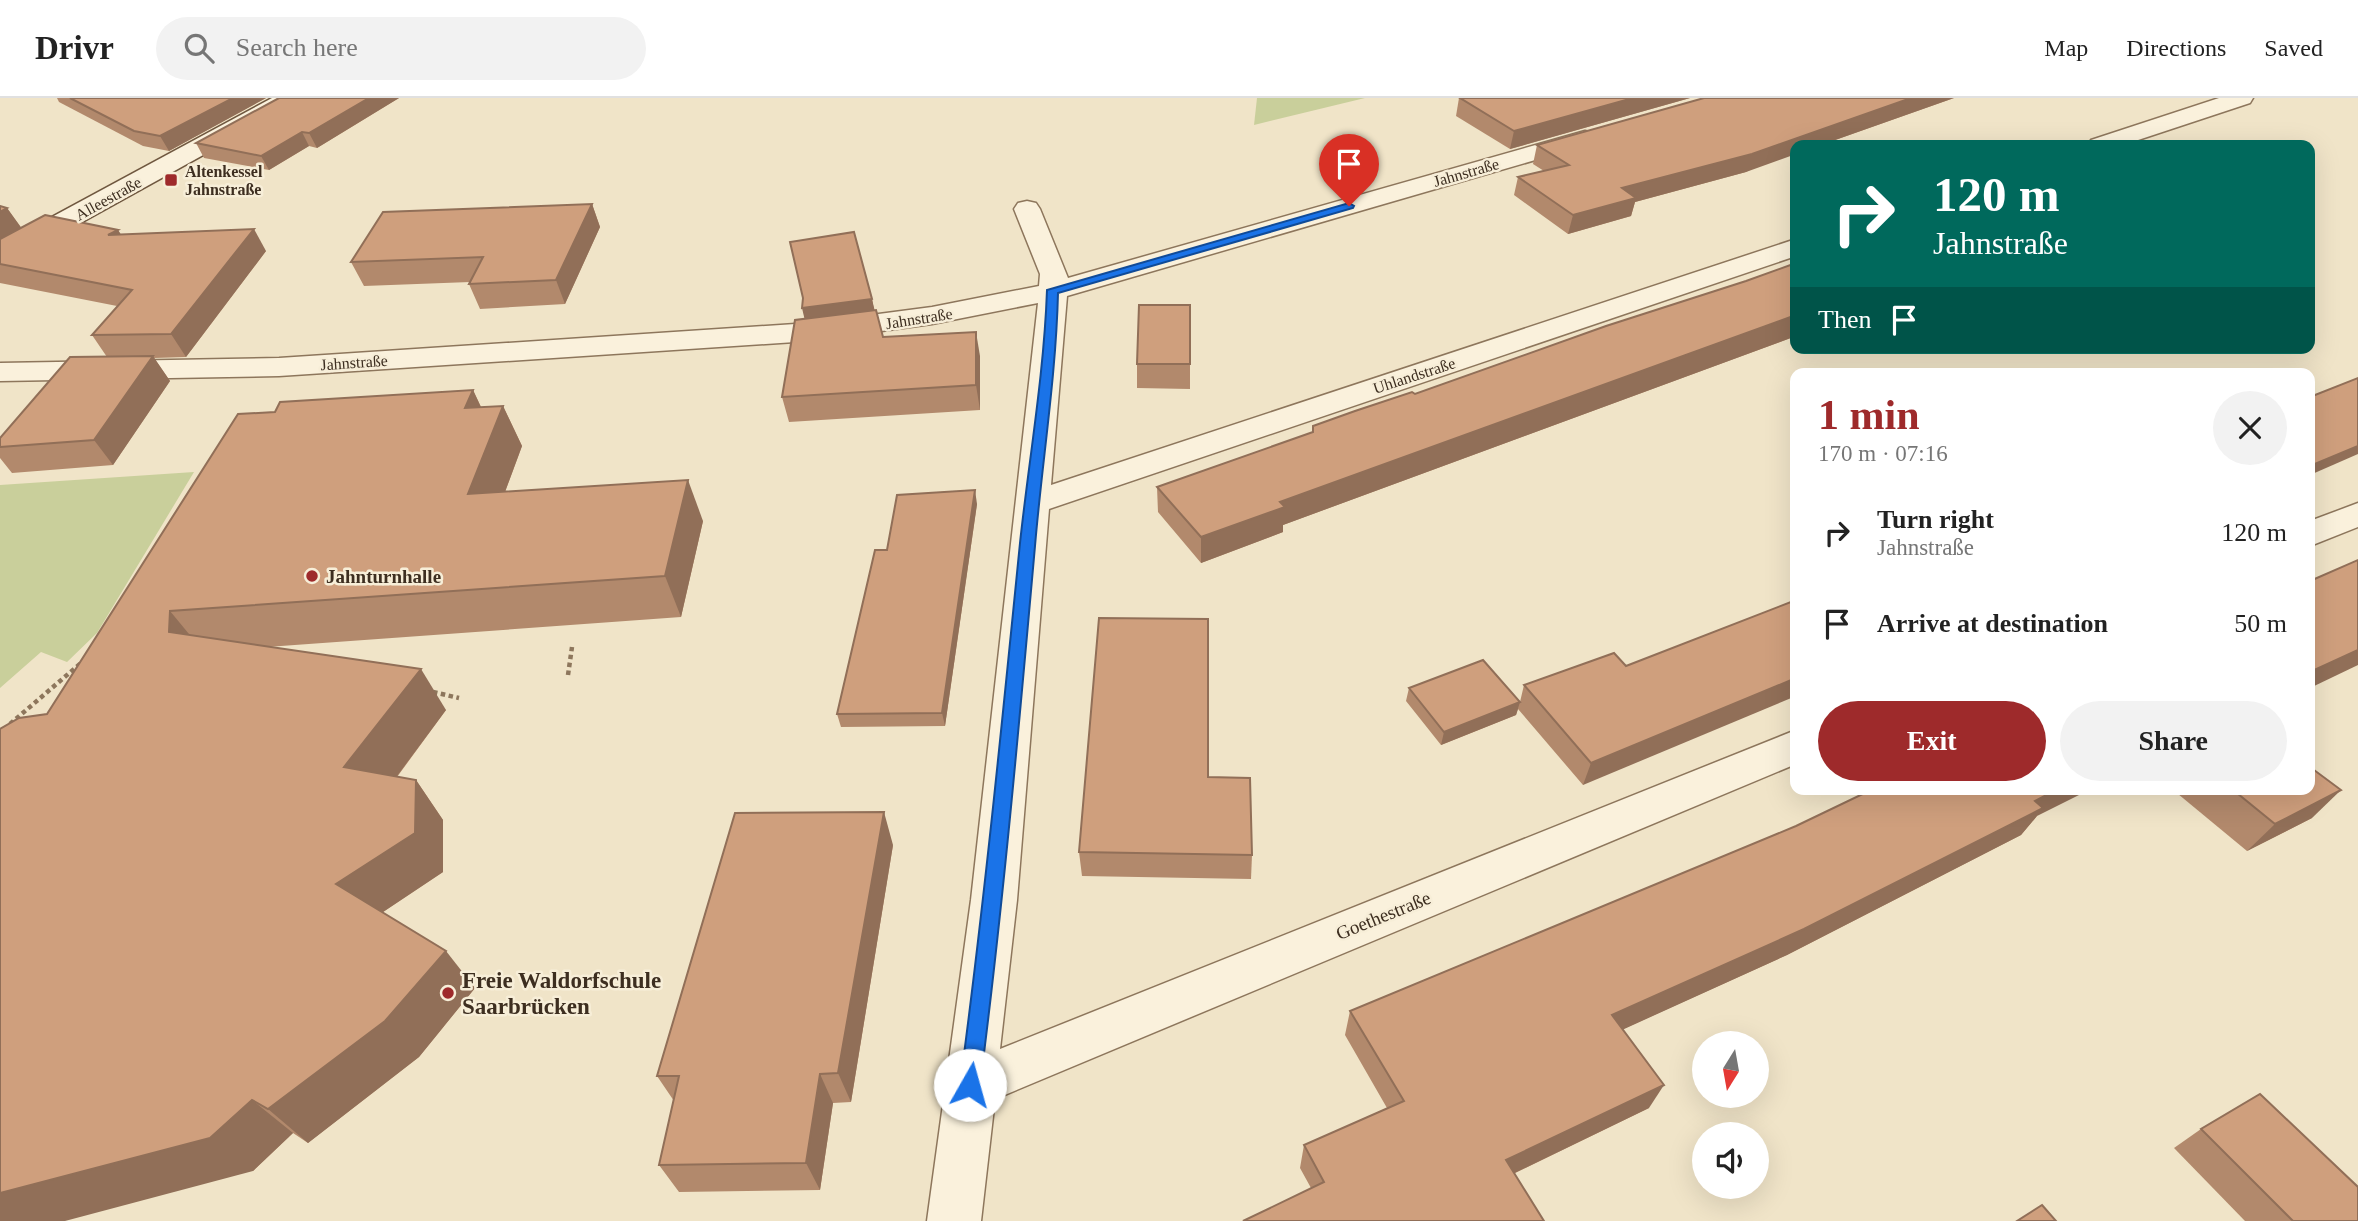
<!DOCTYPE html>
<html lang="en">
<head>
<meta charset="utf-8">
<style>
  :root { --surface:#fff; --page:#f2f2f2; --text:#222; --muted:#767676; --line:#e0e0e0; --accent:#9e2a2b }
  body { margin:0; font-family:Georgia,serif; background:var(--page); color:var(--text); height:100vh; display:flex; flex-direction:column; font-size:26px; white-space:nowrap }
  * { box-sizing:border-box; margin:0 }
  p { font-size:23px; color:var(--muted) }
  .icon { flex:none; width:38px; height:38px; fill:none; stroke:currentColor; stroke-width:2; stroke-linecap:round; stroke-linejoin:round }
  .map { position:relative; flex:1; overflow:hidden }
  .drawer { position:absolute; left:1790px; top:270px; width:525px; height:427px; display:flex; flex-direction:column; background:var(--surface); border-radius:14px; box-shadow:0 7px 28px #0002 }
  .drawer>* { flex:none }
  .hud { position:absolute; left:1790px; top:42px; width:525px; height:214px; border-radius:14px; box-shadow:0 7px 28px #0002; background:#00695c; color:#fff; overflow:hidden }
  .needle { width:46px; rotate:191deg }
  .fabs { position:absolute; left:1692px; top:933px; display:grid; gap:14px }
  .fabs a { display:grid; place-items:center; width:77px; height:77px; border-radius:50%; background:var(--surface); box-shadow:0 7px 28px #0002; font-size:35px }
  .pin { position:absolute; display:grid; place-items:center; width:60px; height:60px; color:#fff; margin:-72px -30px; border-radius:50% 50% 50% 0; rotate:-45deg; box-shadow:0 0 7px #0007 }
  .pin .icon { rotate:45deg }
  .me { position:absolute; width:77px; margin:-38px; rotate:7deg; stroke-linejoin:round; filter:drop-shadow(0 0 5px #0008) }
  .turn { display:flex; align-items:center; gap:24px; height:147px; padding:0 28px; font-size:32px }
  .turn .icon { width:91px; height:91px; stroke-width:2.5 }
  .turn b { display:block; font-size:49px; line-height:60px }
  .then { display:flex; align-items:center; height:66px; padding:0 28px; background:#0003; gap:14px; font-size:26px }
  .round { display:grid; place-items:center; flex:none; width:74px; height:74px; border-radius:37px; background:var(--page) }
  .overview { display:flex; align-items:center; justify-content:space-between; height:119px; padding:0 28px }
  h1 { font-size:42px; font-weight:700; line-height:52px; color:var(--accent) }
  .primary-button { display:flex; gap:14px; margin-top:auto; padding:14px 28px }
  .primary-button a { flex:1; height:80px; border-radius:42px; background:var(--accent); color:#fff; font-size:28px; font-weight:700; line-height:80px; text-align:center }
  .primary-button a+a { background:var(--page); color:var(--text) }
  ul { padding:0; list-style:none }
  li { display:flex; align-items:center; gap:21px; height:91px; padding:0 28px }
  li div { flex:1 }
  li b { display:block; font-size:26px }
  li em { font-style:normal }
  header { display:flex; align-items:center; gap:42px; box-sizing:border-box; height:98px; padding:0 35px; background:var(--surface); border-bottom:2px solid var(--line) }
  header strong { font-size:33px }
  nav { display:flex; gap:38px; margin-inline-start:auto; font-size:24px }
  .search { width:490px; height:63px; background:var(--page); display:flex; align-items:center; gap:18px; box-sizing:border-box; padding:0 24px; border-radius:38px; color:var(--muted); font-size:26px }
  .map>svg:first-child { display:block }
  .green { fill:#c9cf9b }
  .lines { fill:none; stroke-linecap:round; stroke-linejoin:round }
  .street-casing { stroke:#8d765c; stroke-width:3 }
  .secondary-casing { stroke:#6f573f; stroke-width:3 }
  .path { stroke:#8d765c; stroke-width:4.5; stroke-dasharray:4.5 3.5; stroke-linecap:butt }
  .street { fill:#faf1dc; fill-rule:evenodd }
  .secondary { fill:#faf1dc; fill-rule:evenodd }
  .wall { fill:#b2896c }
  .shaded-wall { fill:#916f58 }
  .building { fill:#cf9f7d; stroke:#916f58; stroke-width:2 }
  .route { fill:#1a73e8; stroke:#114b97; stroke-width:2 }
  .poi-dot { fill:#9e2a2b; stroke:#f7eed8; stroke-width:2.5 }
  .labels { text-anchor:middle; stroke-width:5; stroke-linejoin:round; paint-order:stroke }
  .far-poi-label { font-size:16px; font-weight:bold; fill:#3d2e20; stroke:#f7eed8; text-anchor:start }
  .far-street-label { font-size:16px; fill:#3d2e20; stroke:#f7eed8 }
  .poi-label { font-size:19px; font-weight:bold; fill:#3d2e20; stroke:#f7eed8; text-anchor:start }
  .street-label { font-size:19px; fill:#3d2e20; stroke:#f7eed8 }
  .near-poi-label { font-size:23px; font-weight:bold; fill:#3d2e20; stroke:#f7eed8; text-anchor:start }
</style>
</head>
<body>
<header>
<strong>Drivr</strong>
<div class="search"><svg class="icon" aria-label="search" viewBox="0 0 24 24"><circle cx="10" cy="10" r="6"/><path d="M15 15l6 6"/></svg>Search here</div>
<nav><a>Map</a><a>Directions</a><a>Saved</a></nav>
</header>
<div class="map">
<svg width="2358" height="1123" viewBox="0 0 2358 1123">
  <rect width="100%" height="100%" fill="#f0e4c8"/>
  <g class="green">
    <path d="M1257 0H1365L1254 27Z"/>
    <path d="M194 374 97 535 67 564 41 554 0 590V387Z"/>
  </g>
  <g class="lines">
    <defs>
      <g id="street">
        <path d="M2219 0H2253L2250 5 2123 47H2088L2091 42Z"/>
        <path d="M1585 33 1594 35 1597 40 1594 45 1067 198 1051 387 1796 141V158L1049 411 1017 802 1000 951 1796 632V666L995 1001 981 1123H927L971 802 1038 205 932 226 810 243 279 278 0 283V265L279 260 810 225 932 209 1039 188 1040 176 1014 111 1018 105 1027 103 1036 105 1040 111 1068 180Z"/>
        <path d="M2358 405V429L2310 448V423Z"/>
      </g>
      <path id="secondary" d="M272 0H300L297 5 10 164 0 166V147Z"/>
    </defs>
    <use href="#street" class="street-casing"/>
    <use href="#secondary" class="secondary-casing"/>
    <g class="path">
      <path d="M568 577 572 549"/>
      <path d="M433 594 459 600"/>
      <path d="M10 626 81 565"/>
    </g>
    <use href="#street" class="street"/>
    <use href="#secondary" class="secondary"/>
  </g>
  <g class="wall">
    <path d="M57 0H266L169 53 143 48 59 4Z"/>
    <path d="M279 0H399L317 50 309 48 269 72 204 60 196 45Z"/>
    <path d="M1459 0H1690L1510 51 1456 18Z"/>
    <path d="M1954 0 1821 47H1796L1746 74 1635 104 1631 118 1568 136 1514 97 1518 79 1544 73 1533 66 1537 47Z"/>
    <path d="M592 106 600 129 565 206 480 211 469 186 470 184 364 188 351 164Z"/>
    <path d="M0 108 7 110 21 130 118 132 121 137 266 153 186 259 154 260 170 283 113 367 12 375 0 360V340L107 259 92 237 117 208 0 185Z"/>
    <path d="M1796 165V238L1283 427V434L1201 465 1158 414 1157 389 1746 183Z"/>
    <path d="M872 201 874 212 883 239 980 258V312L789 324 782 299 804 221Z"/>
    <path d="M1190 207V291L1137 290V266Z"/>
    <path d="M473 292 481 309 503 308 522 348 505 394 703 423 681 519 267 549 446 612 397 679 416 682 443 722V774L383 814 475 890 419 959 308 1045 293 1035 253 1073 47 616 275 314Z"/>
    <path d="M977 406 945 628 841 629 837 616 887 452Z"/>
    <path d="M1796 502 1583 687 1518 611 1516 617 1441 647 1406 603 1409 590 1520 604 1524 587 1626 568Z"/>
    <path d="M1208 679 1252 757 1251 781 1082 778 1079 754Z"/>
    <path d="M2172 691H2310L2312 720 2247 753Z"/>
    <path d="M2037 718 2021 737 1787 857 1623 931 1649 1010 1515 1075 1311 1090 1300 1070 1304 1047 1387 1010 1345 937 1350 913Z"/>
    <path d="M893 747 851 1004 833 1005 820 1092 679 1094 659 1067 674 1003 657 978Z"/>
    <path d="M2201 1031 2358 1123H2245L2174 1050Z"/>
  </g>
  <g class="shaded-wall">
    <path d="M233 0H266L169 53 160 38Z"/>
    <path d="M369 0H399L317 50 309 35Z"/>
    <path d="M1633 0H1690L1510 51 1514 33Z"/>
    <path d="M1911 0H1954L1821 47H1796V56L1746 74 1635 104 1631 118 1568 136 1573 117 1622 90Z"/>
    <path d="M302 34 309 48 269 72 261 58Z"/>
    <path d="M592 106 600 129 565 206 556 182Z"/>
    <path d="M7 110 23 132 0 144V114Z"/>
    <path d="M254 131 266 153 186 259 171 236Z"/>
    <path d="M118 132 132 154 108 137Z"/>
    <path d="M872 201 875 214 805 223 802 210Z"/>
    <path d="M1796 217V238L1283 427V434L1201 465V439L1280 404Z"/>
    <path d="M976 234 980 258V312L976 287Z"/>
    <path d="M153 258 170 283 113 367 94 342Z"/>
    <path d="M473 292 492 333 465 310Z"/>
    <path d="M503 308 522 348 489 437 468 396Z"/>
    <path d="M2358 348V356L2310 377V368Z"/>
    <path d="M688 382 703 423 681 519 665 478Z"/>
    <path d="M975 392 977 406 945 628 942 615Z"/>
    <path d="M170 513 203 553 169 534Z"/>
    <path d="M2358 552V567L2310 590V574Z"/>
    <path d="M421 571 446 612 374 709 344 669Z"/>
    <path d="M1796 580V598L1583 687 1591 665Z"/>
    <path d="M1520 604 1516 617 1441 647 1444 634Z"/>
    <path d="M416 682 443 722V774L368 824 336 786Z"/>
    <path d="M2058 691H2091L2037 718 2021 737 1787 857 1600 942 1612 917Z"/>
    <path d="M2341 692 2312 720 2247 753 2275 726Z"/>
    <path d="M884 714 893 747 851 1004 838 975Z"/>
    <path d="M446 853 475 890 419 959 308 1045 268 1011Z"/>
    <path d="M820 976 833 1005 820 1092 806 1065Z"/>
    <path d="M1664 987 1649 1010 1496 1084 1506 1062Z"/>
    <path d="M252 1002 293 1035 253 1073 65 1123H0V1095Z"/>
  </g>
  <g class="building">
    <path d="M70 0H233L160 38 134 33Z"/>
    <path d="M279 0H369L309 35 302 34 261 58 196 45Z"/>
    <path d="M1460 0H1633L1514 33Z"/>
    <path d="M1704 0H1911L1752 56 1622 90 1636 100 1573 117 1518 79 1569 67 1537 47Z"/>
    <path d="M592 106 556 182 469 186 483 159 351 164 383 114Z"/>
    <path d="M0 108 7 110 0 114Z"/>
    <path d="M45 117 118 132 108 137 254 131 171 236 92 237 132 192 0 166V141Z"/>
    <path d="M854 134 872 201 802 210 803 200 790 144Z"/>
    <path d="M1796 165V217L1280 404 1285 409 1201 439 1157 389 1313 334V328L1355 313 1412 294 1415 296 1606 228 1746 183Z"/>
    <path d="M1139 207H1190V266H1137Z"/>
    <path d="M876 212 883 239 976 234V287L782 299 795 222Z"/>
    <path d="M153 258 94 342 0 349V340L70 259Z"/>
    <path d="M2358 280V348L2310 368V299Z"/>
    <path d="M473 292 465 310 503 308 468 396 688 382 665 478 170 513 169 534 421 571 344 669 416 682 415 735 336 786 446 853 385 923 268 1011 252 1002 210 1040 0 1095V631L19 620 47 616 238 316 275 314 280 304Z"/>
    <path d="M975 392 942 615 837 616 875 452H887L897 397Z"/>
    <path d="M2358 462V552L2310 574V483Z"/>
    <path d="M1796 502V580L1591 665 1524 587 1614 555 1626 568Z"/>
    <path d="M1099 520 1208 521V679L1250 680 1252 757 1079 754Z"/>
    <path d="M1483 562 1520 604 1444 634 1409 590Z"/>
    <path d="M2310 669 2341 692 2275 726 2232 691H2310Z"/>
    <path d="M1873 691H2058L2035 703 2043 710 1804 831 1612 917 1664 987 1506 1062 1544 1123H1243L1324 1084 1304 1047 1404 1003 1350 913 1796 728Z"/>
    <path d="M884 714 838 975 820 976 806 1065 659 1067 679 978H657L735 715Z"/>
    <path d="M2260 996 2358 1089V1123H2293L2201 1031Z"/>
    <path d="M2042 1107 2056 1123H2017Z"/>
  </g>
  <path class="route" d="M1349 105 1354 108 1353 110 1058 195C1056 279 1042 364 1035 448 1019 628 1003 808 980 987L977 994 970 997 963 994 960 987C984 807 1002 626 1020 445 1029 361 1044 277 1047 192Z"/>
  <g class="poi-dot">
    <rect x="164" y="75" width="14" height="14" rx="3.5"/>
    <circle cx="312" cy="478" r="7"/>
    <circle cx="448" cy="895" r="7"/>
  </g>
  <g class="labels">
    <g class="far-poi-label">
      <text x="185" y="79">Altenkessel<tspan x="185" dy="18">Jahnstraße</tspan></text>
    </g>
    <g class="far-street-label">
      <text transform="translate(1466 74) rotate(-16)" y="6">Jahnstraße</text>
      <text transform="translate(108 100) rotate(-29)" y="6">Alleestraße</text>
      <text transform="translate(919 220) rotate(-9)" y="6">Jahnstraße</text>
      <text transform="translate(354 264) rotate(-4)" y="6">Jahnstraße</text>
      <text transform="translate(1414 277) rotate(-18)" y="6">Uhlandstraße</text>
    </g>
    <g class="poi-label">
      <text x="326" y="485">Jahnturnhalle</text>
    </g>
    <g class="street-label">
      <text transform="translate(1383 817) rotate(-22)" y="7">Goethestraße</text>
    </g>
    <g class="near-poi-label">
      <text x="462" y="890">Freie Waldorfschule<tspan x="462" dy="26">Saarbrücken</tspan></text>
    </g>
  </g>
</svg>
<div class="fabs">
<a><svg class="needle" viewBox="-14 -14 28 28"><path d="M0-13l5 13h-10z" fill="#e53935"/><path d="M0 13l5-13h-10z" fill="#767676"/></svg></a>
<a><svg class="icon" aria-label="sound" viewBox="0 0 24 24"><path d="M4 9h4l5-4v14l-5-4H4zM17 9q2 3 0 6"/></svg></a>
</div>
<div class="pin" style="left:1349px;top:108px;background:#d93025"><svg class="icon" aria-label="arrive" viewBox="0 0 24 24"><path d="M6 21V4h12l-3 4 3 4H6"/></svg></div>
<svg class="me" style="left:970px;top:987px" viewBox="-20 -20 40 40"><circle r="19" fill="#fff"/><path d="M0-13L10 11 0 6-10 11z" fill="#1a73e8"/></svg>
<div class="hud">
<div class="turn"><svg class="icon" aria-label="right" viewBox="0 0 24 24"><path d="M7 20v-9h11M14 6l5 5-5 5"/></svg><div><b>120 m</b>Jahnstraße</div></div>
<div class="then">Then<svg class="icon" aria-label="arrive" viewBox="0 0 24 24"><path d="M6 21V4h12l-3 4 3 4H6"/></svg></div>
</div>
<section class="drawer">
<div class="overview"><div><h1>1 min</h1><p>170 m · 07:16</p></div><a class="round"><svg class="icon" aria-label="close" viewBox="0 0 24 24"><path d="M6 6l12 12M18 6L6 18"/></svg></a></div>
<ul>
<li><svg class="icon" aria-label="right" viewBox="0 0 24 24"><path d="M7 20v-9h11M14 6l5 5-5 5"/></svg><div><b>Turn right</b><p>Jahnstraße</p></div><em>120 m</em></li>
<li><svg class="icon" aria-label="arrive" viewBox="0 0 24 24"><path d="M6 21V4h12l-3 4 3 4H6"/></svg><div><b>Arrive at destination</b></div><em>50 m</em></li>
</ul>
<div class="primary-button"><a>Exit</a><a>Share</a></div>
</section>
</div>
</body>
</html>
